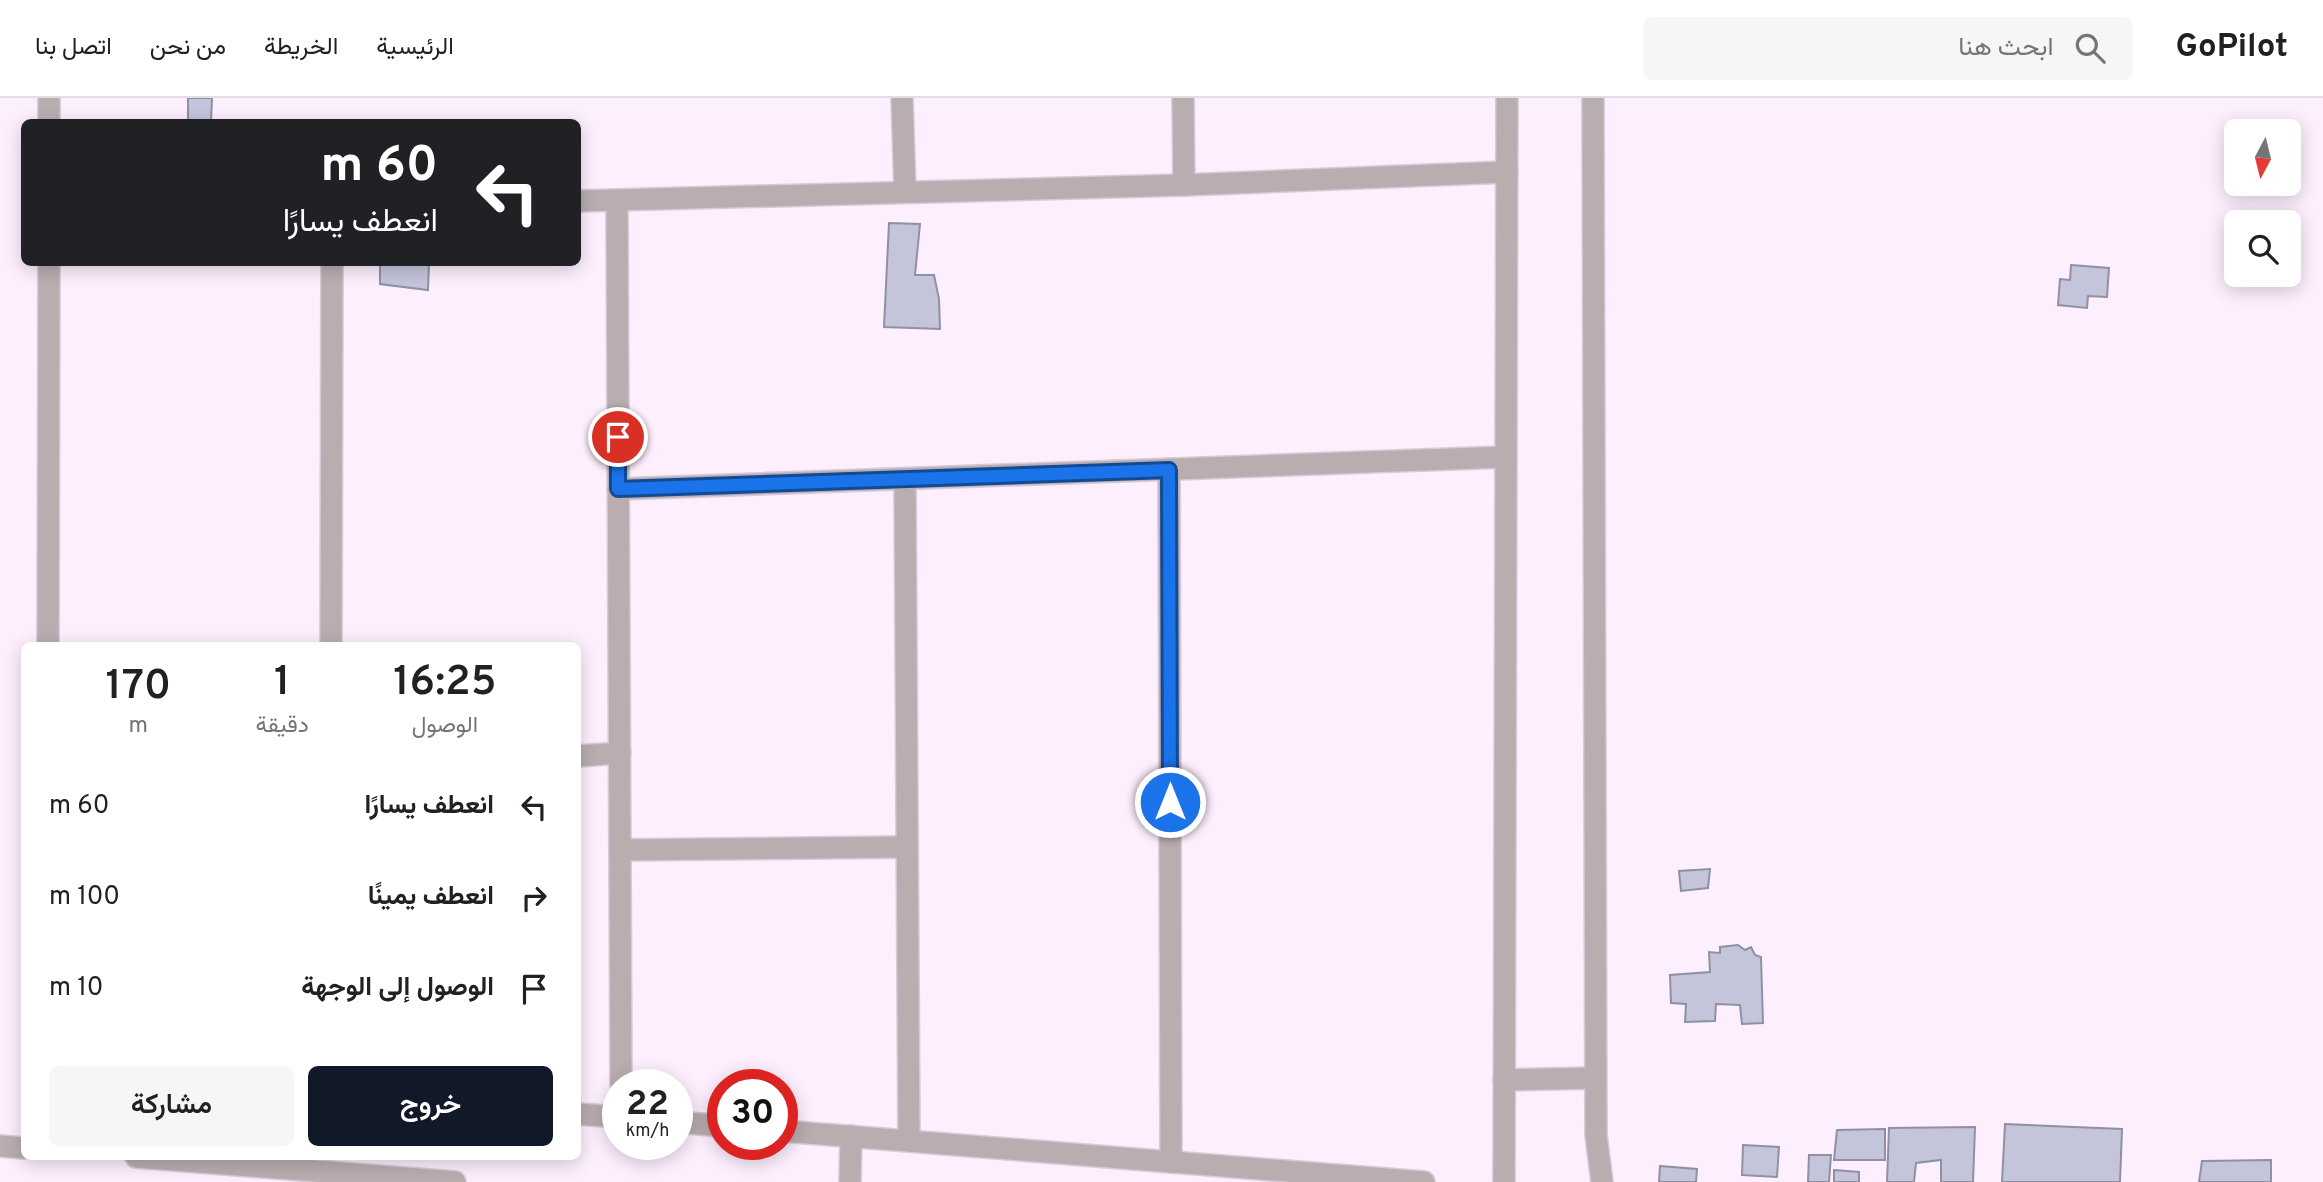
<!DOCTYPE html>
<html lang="ar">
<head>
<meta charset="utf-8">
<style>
  :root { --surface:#fff; --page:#f6f6f6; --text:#202124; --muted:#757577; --line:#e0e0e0; --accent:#111827 }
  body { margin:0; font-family:Overpass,Vazirmatn,sans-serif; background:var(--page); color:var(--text); direction:rtl; height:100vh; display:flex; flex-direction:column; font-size:26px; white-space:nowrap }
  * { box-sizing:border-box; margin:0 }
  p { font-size:23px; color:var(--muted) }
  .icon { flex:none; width:38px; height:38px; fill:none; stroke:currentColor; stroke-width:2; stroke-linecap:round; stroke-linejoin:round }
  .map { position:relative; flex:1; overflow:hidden; direction:ltr }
  .sheet { position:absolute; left:21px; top:544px; width:560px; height:518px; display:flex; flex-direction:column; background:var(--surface); border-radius:10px; box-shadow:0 4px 18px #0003; direction:rtl }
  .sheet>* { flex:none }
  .banner { position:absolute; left:21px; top:21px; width:560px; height:147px; border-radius:10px; box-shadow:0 4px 18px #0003; direction:rtl; background:#202124; color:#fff; overflow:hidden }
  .needle { width:46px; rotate:187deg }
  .buttons { position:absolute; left:2224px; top:21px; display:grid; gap:14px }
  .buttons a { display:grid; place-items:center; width:77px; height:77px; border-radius:10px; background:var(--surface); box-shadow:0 4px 18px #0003; font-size:35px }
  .speed { position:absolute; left:602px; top:971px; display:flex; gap:14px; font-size:35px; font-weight:700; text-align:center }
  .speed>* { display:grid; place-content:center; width:91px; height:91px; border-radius:50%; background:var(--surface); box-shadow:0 4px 18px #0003; line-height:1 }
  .speed small { font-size:18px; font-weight:400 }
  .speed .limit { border:10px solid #d22; background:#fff; color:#111 }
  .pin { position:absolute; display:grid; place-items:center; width:60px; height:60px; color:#fff; margin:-30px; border:4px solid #fff; border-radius:50%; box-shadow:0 2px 7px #0007 }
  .me { position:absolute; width:77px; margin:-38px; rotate:0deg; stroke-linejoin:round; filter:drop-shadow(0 0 5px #0008) }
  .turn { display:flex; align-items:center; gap:24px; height:147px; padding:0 28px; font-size:32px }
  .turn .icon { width:91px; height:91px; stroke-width:2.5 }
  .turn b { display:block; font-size:49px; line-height:60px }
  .eta { display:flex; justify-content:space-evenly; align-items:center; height:119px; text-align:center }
  .eta b { font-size:42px; font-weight:600; line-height:49px }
  .button { display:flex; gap:14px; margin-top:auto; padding:14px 28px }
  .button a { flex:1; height:80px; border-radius:10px; background:var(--accent); color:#fff; font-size:28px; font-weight:600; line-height:80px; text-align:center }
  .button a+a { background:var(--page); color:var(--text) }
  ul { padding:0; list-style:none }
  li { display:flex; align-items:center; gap:21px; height:91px; padding:0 28px }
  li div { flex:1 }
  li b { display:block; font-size:26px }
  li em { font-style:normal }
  header { display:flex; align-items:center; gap:42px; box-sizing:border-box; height:98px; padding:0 35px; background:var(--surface); border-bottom:2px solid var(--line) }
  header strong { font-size:33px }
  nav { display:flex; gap:38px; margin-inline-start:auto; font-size:24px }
  .search { width:490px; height:63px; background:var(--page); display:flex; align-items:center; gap:18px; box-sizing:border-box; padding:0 24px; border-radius:10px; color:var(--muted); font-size:26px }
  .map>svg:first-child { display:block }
  .building { fill:#c4c5db; stroke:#8f90a4; stroke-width:2 }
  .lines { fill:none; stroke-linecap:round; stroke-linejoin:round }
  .minor-casing { stroke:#d8cbd9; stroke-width:24 }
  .minor { stroke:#b9adb0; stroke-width:21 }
  .route-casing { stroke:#114b97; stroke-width:18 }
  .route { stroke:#1a73e8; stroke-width:12 }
</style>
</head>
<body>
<header>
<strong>GoPilot</strong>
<div class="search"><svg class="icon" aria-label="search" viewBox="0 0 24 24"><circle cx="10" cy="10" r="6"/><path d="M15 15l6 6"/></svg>ابحث هنا</div>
<nav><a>الرئيسية</a><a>الخريطة</a><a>من نحن</a><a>اتصل بنا</a></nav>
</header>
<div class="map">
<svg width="2323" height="1084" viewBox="0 0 2323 1084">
  <rect width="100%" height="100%" fill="#fdeffe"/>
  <g class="building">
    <path d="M188 0H212L211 24H188Z"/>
    <path d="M889 125 920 126 915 177H934L939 201 940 231 884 229Z"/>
    <path d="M380 164H429L428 192 380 186Z"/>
    <path d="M2071 167 2109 170 2107 199 2088 198 2087 210 2058 207 2060 181 2070 182Z"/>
    <path d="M1710 771 1708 790 1681 793 1679 773Z"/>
    <path d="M1738 847 1745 852 1751 849 1755 857 1761 859 1763 925 1742 926 1740 907 1716 906 1715 923 1685 924 1686 906 1671 905 1670 877 1710 874 1709 854 1720 855V849Z"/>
    <path d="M2005 1026 2122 1031 2120 1084H2002Z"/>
    <path d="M1975 1029 1973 1084H1941V1062L1916 1065 1914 1084H1887L1889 1030Z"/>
    <path d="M1885 1031V1062H1834L1837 1032Z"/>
    <path d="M1743 1047 1779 1049 1777 1079 1742 1077Z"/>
    <path d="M1809 1057H1831L1829 1084H1808Z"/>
    <path d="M2271 1062V1084H2199L2202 1063Z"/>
    <path d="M1660 1068 1697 1071 1696 1084H1659Z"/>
    <path d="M1834 1072 1859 1074V1084H1834Z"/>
  </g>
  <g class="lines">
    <defs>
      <g id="minor">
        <path d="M902 0 905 94"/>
        <path d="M1183 0 1184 87"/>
        <path d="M1593 0 1596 1037 1602 1084"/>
        <path d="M49 24V0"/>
        <path d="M578 103 1184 87 1507 74"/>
        <path d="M617 103 621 987"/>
        <path d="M1169 371 1171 1064"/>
        <path d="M905 381 909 1043"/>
        <path d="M618 391 1506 359"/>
        <path d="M48 548 49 164"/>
        <path d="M331 548 332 164"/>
        <path d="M578 658 620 655"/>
        <path d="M620 752 907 749"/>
        <path d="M1504 982 1595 980"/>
        <path d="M578 1016 618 1019"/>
        <path d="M677 1024 723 1028"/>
        <path d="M782 1033 1424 1084"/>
        <path d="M0 1048 24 1050"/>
        <path d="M136 1059 455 1084"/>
        <path d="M850 1084 851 1038"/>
        <path d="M1504 1084 1507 0"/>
      </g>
    </defs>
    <use href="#minor" class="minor-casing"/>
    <use href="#minor" class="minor"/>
  </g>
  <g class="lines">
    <defs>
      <path id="route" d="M618 339V391L1169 372 1170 704"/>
    </defs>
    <use href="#route" class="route-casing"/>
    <use href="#route" class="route"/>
  </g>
</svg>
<div class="buttons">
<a><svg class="needle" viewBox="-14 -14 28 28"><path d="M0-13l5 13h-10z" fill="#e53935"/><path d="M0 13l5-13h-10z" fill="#757577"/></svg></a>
<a><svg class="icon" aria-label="search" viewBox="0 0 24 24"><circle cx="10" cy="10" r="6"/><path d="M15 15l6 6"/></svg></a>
</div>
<div class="speed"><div>22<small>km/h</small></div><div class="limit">30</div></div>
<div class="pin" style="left:618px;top:339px;background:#d93025"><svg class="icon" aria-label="arrive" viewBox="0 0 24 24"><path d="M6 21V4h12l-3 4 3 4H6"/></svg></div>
<svg class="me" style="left:1170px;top:704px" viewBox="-20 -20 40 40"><circle r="17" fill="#1a73e8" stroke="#fff" stroke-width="3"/><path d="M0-11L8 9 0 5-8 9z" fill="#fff"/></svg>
<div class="banner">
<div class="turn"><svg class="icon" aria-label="left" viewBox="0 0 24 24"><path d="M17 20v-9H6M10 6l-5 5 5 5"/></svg><div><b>60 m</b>انعطف يسارًا</div></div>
</div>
<section class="sheet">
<div class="eta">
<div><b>16:25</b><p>الوصول</p></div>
<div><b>1</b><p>دقيقة</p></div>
<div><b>170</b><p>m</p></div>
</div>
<ul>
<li><svg class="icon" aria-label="left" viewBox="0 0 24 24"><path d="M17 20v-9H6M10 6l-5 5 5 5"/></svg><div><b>انعطف يسارًا</b></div><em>60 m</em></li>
<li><svg class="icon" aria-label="right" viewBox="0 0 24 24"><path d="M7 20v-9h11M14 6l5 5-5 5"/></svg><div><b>انعطف يمينًا</b></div><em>100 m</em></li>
<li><svg class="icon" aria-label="arrive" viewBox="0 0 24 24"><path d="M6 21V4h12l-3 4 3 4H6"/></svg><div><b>الوصول إلى الوجهة</b></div><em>10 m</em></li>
</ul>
<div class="button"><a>خروج</a><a>مشاركة</a></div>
</section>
</div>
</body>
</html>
